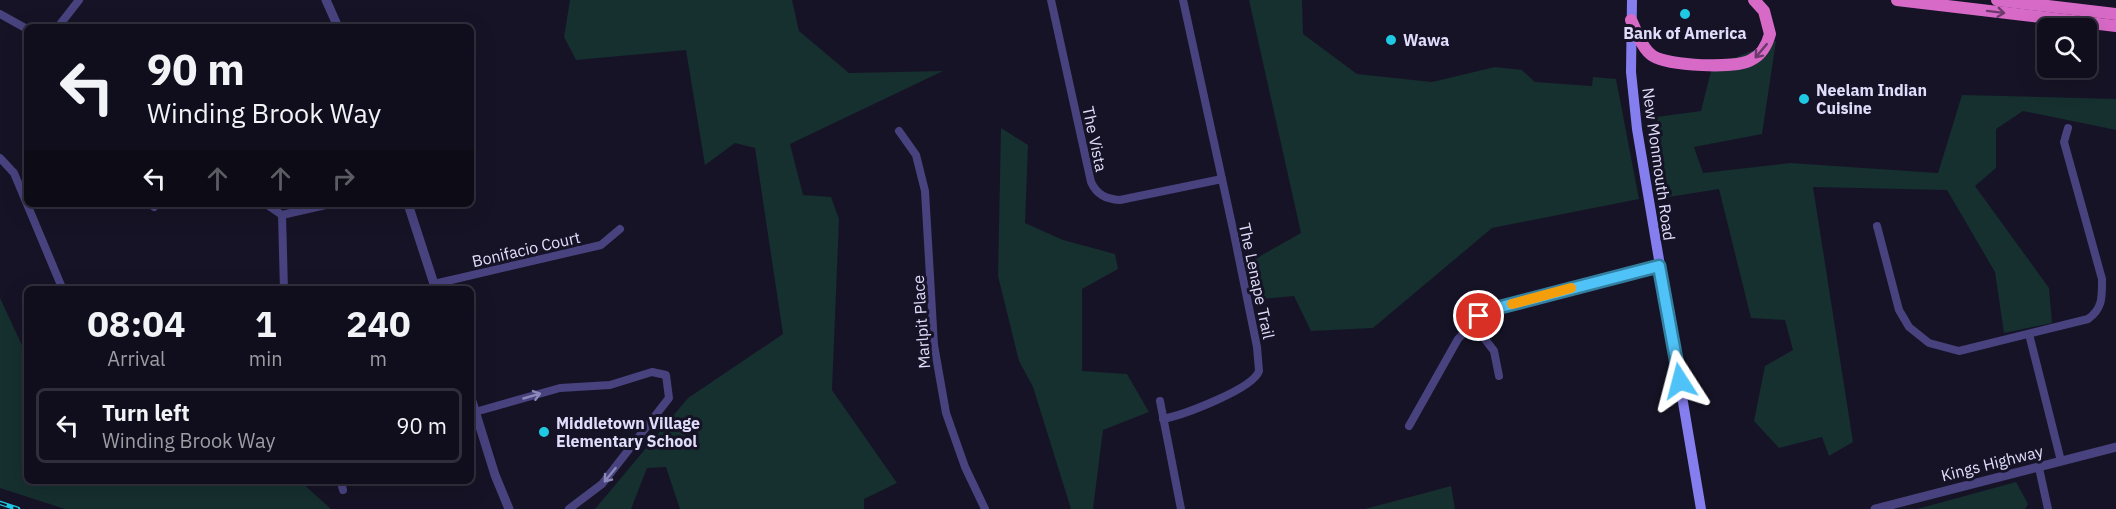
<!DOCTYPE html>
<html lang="en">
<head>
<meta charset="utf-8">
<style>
  :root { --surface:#100e1c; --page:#191725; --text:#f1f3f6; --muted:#9c9ca3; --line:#302e3b }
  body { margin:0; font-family:"IBM Plex Sans",sans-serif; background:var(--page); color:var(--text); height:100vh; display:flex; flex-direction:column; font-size:22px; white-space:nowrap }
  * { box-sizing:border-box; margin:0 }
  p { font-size:20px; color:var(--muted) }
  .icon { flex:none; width:33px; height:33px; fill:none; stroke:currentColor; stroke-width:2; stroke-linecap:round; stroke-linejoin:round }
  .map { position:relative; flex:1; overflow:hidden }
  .side { position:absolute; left:24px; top:286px; width:450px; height:198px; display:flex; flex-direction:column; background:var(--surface); border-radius:9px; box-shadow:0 6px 24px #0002,0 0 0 2px var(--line) }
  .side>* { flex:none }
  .guide { position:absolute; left:24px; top:24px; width:450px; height:183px; border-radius:9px; box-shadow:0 6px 24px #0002,0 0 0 2px var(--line); background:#100e1c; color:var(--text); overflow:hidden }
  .fabs { position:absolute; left:2037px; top:18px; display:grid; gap:12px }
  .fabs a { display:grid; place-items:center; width:60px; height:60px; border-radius:9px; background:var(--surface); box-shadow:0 6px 24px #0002,0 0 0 2px var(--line); font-size:30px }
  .pin { position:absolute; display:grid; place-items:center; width:51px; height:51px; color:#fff; margin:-26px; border:3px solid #fff; border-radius:50%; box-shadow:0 2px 6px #0007 }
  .me { position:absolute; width:66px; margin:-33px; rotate:351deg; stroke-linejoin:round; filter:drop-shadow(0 0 4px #0008) }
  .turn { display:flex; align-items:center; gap:21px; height:126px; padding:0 24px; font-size:27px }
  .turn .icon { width:78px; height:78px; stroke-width:2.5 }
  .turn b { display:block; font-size:42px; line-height:51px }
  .lanes { display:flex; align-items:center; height:57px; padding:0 24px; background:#0003; justify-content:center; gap:30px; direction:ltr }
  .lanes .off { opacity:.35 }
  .eta { display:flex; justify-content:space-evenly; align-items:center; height:102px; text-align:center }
  .eta b { font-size:36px; font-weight:800; line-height:42px }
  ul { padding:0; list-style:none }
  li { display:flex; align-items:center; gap:18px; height:75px; margin:0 12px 9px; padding:0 12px; border:3px solid var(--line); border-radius:9px }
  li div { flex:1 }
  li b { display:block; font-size:22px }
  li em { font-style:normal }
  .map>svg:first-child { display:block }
  .green { fill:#162f2f }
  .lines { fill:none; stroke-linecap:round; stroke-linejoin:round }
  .minor { stroke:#48437f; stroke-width:8 }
  .tertiary { stroke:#48437f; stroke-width:9 }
  .secondary { stroke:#857eef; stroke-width:10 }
  .trunk { stroke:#d76ac7; stroke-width:12 }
  .rail-casing { stroke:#1fc9e3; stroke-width:4.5 }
  .rail { stroke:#161326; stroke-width:2; stroke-dasharray:7; stroke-linecap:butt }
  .oneway { stroke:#6d3a6e }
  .oneway2 { stroke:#8c88b7 }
  .route-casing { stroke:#337fa1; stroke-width:15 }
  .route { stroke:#4fc3f7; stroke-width:10 }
  .slow { stroke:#f59e0b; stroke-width:10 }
  .poi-dot { fill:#1fc9e3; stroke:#161326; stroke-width:2 }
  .labels { text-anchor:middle; stroke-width:6; stroke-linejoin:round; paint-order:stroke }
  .poi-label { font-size:16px; font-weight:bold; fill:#e0dcfb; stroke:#161326; text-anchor:start }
  .street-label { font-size:16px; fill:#e0dcfb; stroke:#161326 }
</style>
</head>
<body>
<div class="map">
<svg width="2116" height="509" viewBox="0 0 2116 509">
  <rect width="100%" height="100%" fill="#161326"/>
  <g class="green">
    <path d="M570 0H792L799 31 849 73 943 71 790 144 803 195 831 197 839 219 832 390 897 483 864 499V509H680L666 467 647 468 631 509H595L688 398 783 334 755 148 735 143 705 165 686 50 576 60 564 37Z"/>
    <path d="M1249 0H1302L1303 34 1357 74 1432 82 1495 67 1522 70 1535 82 1592 86 1593 77 1616 79 1639 199 1492 228 1373 328 1311 331 1294 296 1261 299 1255 259 1301 233Z"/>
    <path d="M1776 41 1762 134 1694 147 1703 173 1790 163 1938 173 1962 95 2116 99V130L2023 111 1996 129V168L1975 186 2049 288 2052 323 2004 333 1995 272 1947 190 1813 187 1853 442 1829 456 1822 437 1779 448 1754 421 1765 366 1793 350 1785 320 1751 318 1719 189 1669 197 1656 117 1701 111 1712 67Z"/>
    <path d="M1001 128 1028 145 1025 223 1063 240 1115 254 1118 269 1082 289V371L1127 374 1149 412 1103 430 1093 509H1071L1033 387 1019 361 998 276Z"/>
    <path d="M0 298 27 356V482H301L331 509H65L0 488Z"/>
    <path d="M2016 482 2028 504 2025 509H1917Z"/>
    <path d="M1451 486 1455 509H1365Z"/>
  </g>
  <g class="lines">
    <g class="minor">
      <path d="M1051 0 1091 182C1097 195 1106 199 1120 200L1222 179"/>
      <path d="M0 14 27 29"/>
      <path d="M58 27 79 0"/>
      <path d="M899 131 916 155 925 191 934 345 946 413 965 467 985 509"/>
      <path d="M0 158 14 173 63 290"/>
      <path d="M266 204 282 215 330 204"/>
      <path d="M154 207 156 204"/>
      <path d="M282 215 284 290"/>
      <path d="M1877 226 1899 310 1909 327 1929 343 1959 351 2088 319C2103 308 2102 297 2102 279L2064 142 2068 128"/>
      <path d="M434 284 601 245 620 229"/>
      <path d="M1472 322 1494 351 1499 376"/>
      <path d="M2029 334 2061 461"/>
      <path d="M1160 401 1181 509"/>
      <path d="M475 412 560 388 610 385 652 372 666 375 669 398 602 484 569 509"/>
      <path d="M1163 419C1183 415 1253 389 1259 371L1257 347 1234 234 1183 0"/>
      <path d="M1409 426 1458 339 1484 312 1659 266"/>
      <path d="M2039 468 2048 509"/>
      <path d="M341 482 343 490"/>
    </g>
    <g class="tertiary">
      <path d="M326 0 338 27"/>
      <path d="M408 204 436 290"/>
      <path d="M471 398 495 475 509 509"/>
      <path d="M1875 509 2116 447"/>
    </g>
    <path class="secondary" d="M1632 0 1631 72 1637 129 1701 509"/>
    <g class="trunk">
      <path d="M1897 0 2116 26"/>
      <path d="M1997 0 2116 14"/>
      <path d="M1631 20C1637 32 1642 49 1653 56 1669 66 1735 69 1751 60 1762 55 1767 45 1770 34L1764 11 1754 0"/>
    </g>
    <defs>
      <path id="rail" d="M0 503 18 509"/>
    </defs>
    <use href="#rail" class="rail-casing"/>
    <use href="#rail" class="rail"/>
  </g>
  <defs><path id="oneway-shaft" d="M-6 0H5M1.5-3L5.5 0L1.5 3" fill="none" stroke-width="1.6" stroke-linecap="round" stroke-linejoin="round" transform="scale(1.5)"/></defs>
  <g class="oneway">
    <use href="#oneway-shaft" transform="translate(1996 12) rotate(7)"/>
    <use href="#oneway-shaft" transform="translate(1761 51) rotate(130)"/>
  </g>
  <g class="oneway2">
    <use href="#oneway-shaft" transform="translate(532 396) rotate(-16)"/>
    <use href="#oneway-shaft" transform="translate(610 475) rotate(129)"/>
  </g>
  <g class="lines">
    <defs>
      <path id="route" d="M1479 316 1493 309 1659 266 1680 381"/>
    </defs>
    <use href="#route" class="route-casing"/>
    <use href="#route" class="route"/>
    <path class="slow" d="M1512 304 1571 288"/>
  </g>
  <g class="poi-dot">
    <circle cx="1685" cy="14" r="6"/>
    <circle cx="1391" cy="40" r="6"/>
    <circle cx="1804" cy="99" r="6"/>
    <circle cx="544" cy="432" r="6"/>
  </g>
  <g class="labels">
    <g class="poi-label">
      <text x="1685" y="39" text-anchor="middle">Bank of America</text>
      <text x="1403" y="46">Wawa</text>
      <text x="1816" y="96">Neelam Indian<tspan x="1816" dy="18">Cuisine</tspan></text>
      <text x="556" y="429">Middletown Village<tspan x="556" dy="18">Elementary School</tspan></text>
    </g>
    <g class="street-label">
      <text transform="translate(1095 139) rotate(78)" y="6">The Vista</text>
      <text transform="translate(1659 164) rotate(82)" y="6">New Monmouth Road</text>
      <text transform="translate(526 249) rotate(-13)" y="6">Bonifacio Court</text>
      <text transform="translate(1257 281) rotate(78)" y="6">The Lenape Trail</text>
      <text transform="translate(921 322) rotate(-94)" y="6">Marlpit Place</text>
      <text transform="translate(1992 463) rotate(-14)" y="6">Kings Highway</text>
    </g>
  </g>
</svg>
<div class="fabs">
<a><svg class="icon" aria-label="search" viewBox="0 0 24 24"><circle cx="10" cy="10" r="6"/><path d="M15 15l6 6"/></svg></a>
</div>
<div class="pin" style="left:1479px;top:316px;background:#d93025"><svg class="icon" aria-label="arrive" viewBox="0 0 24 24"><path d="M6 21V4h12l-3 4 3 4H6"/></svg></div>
<svg class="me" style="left:1680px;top:381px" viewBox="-20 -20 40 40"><path d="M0-17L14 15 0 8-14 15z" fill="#4fc3f7" stroke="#fff" stroke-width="4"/></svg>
<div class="guide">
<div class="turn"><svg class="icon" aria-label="left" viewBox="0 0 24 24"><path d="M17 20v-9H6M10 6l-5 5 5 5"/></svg><div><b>90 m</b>Winding Brook Way</div></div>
<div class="lanes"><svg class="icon" aria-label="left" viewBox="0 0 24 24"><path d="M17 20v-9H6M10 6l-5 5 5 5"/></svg><svg class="icon off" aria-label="ahead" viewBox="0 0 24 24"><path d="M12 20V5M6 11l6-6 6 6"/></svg><svg class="icon off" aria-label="ahead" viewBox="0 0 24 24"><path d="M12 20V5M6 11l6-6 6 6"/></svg><svg class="icon off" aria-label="right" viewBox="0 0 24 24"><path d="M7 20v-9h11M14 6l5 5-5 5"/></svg></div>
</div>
<section class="side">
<div class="eta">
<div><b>08:04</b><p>Arrival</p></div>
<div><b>1</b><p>min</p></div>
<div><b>240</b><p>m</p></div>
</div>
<ul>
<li><svg class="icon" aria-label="left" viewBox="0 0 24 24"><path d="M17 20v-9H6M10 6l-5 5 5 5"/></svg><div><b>Turn left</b><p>Winding Brook Way</p></div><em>90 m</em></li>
</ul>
</section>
</div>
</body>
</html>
